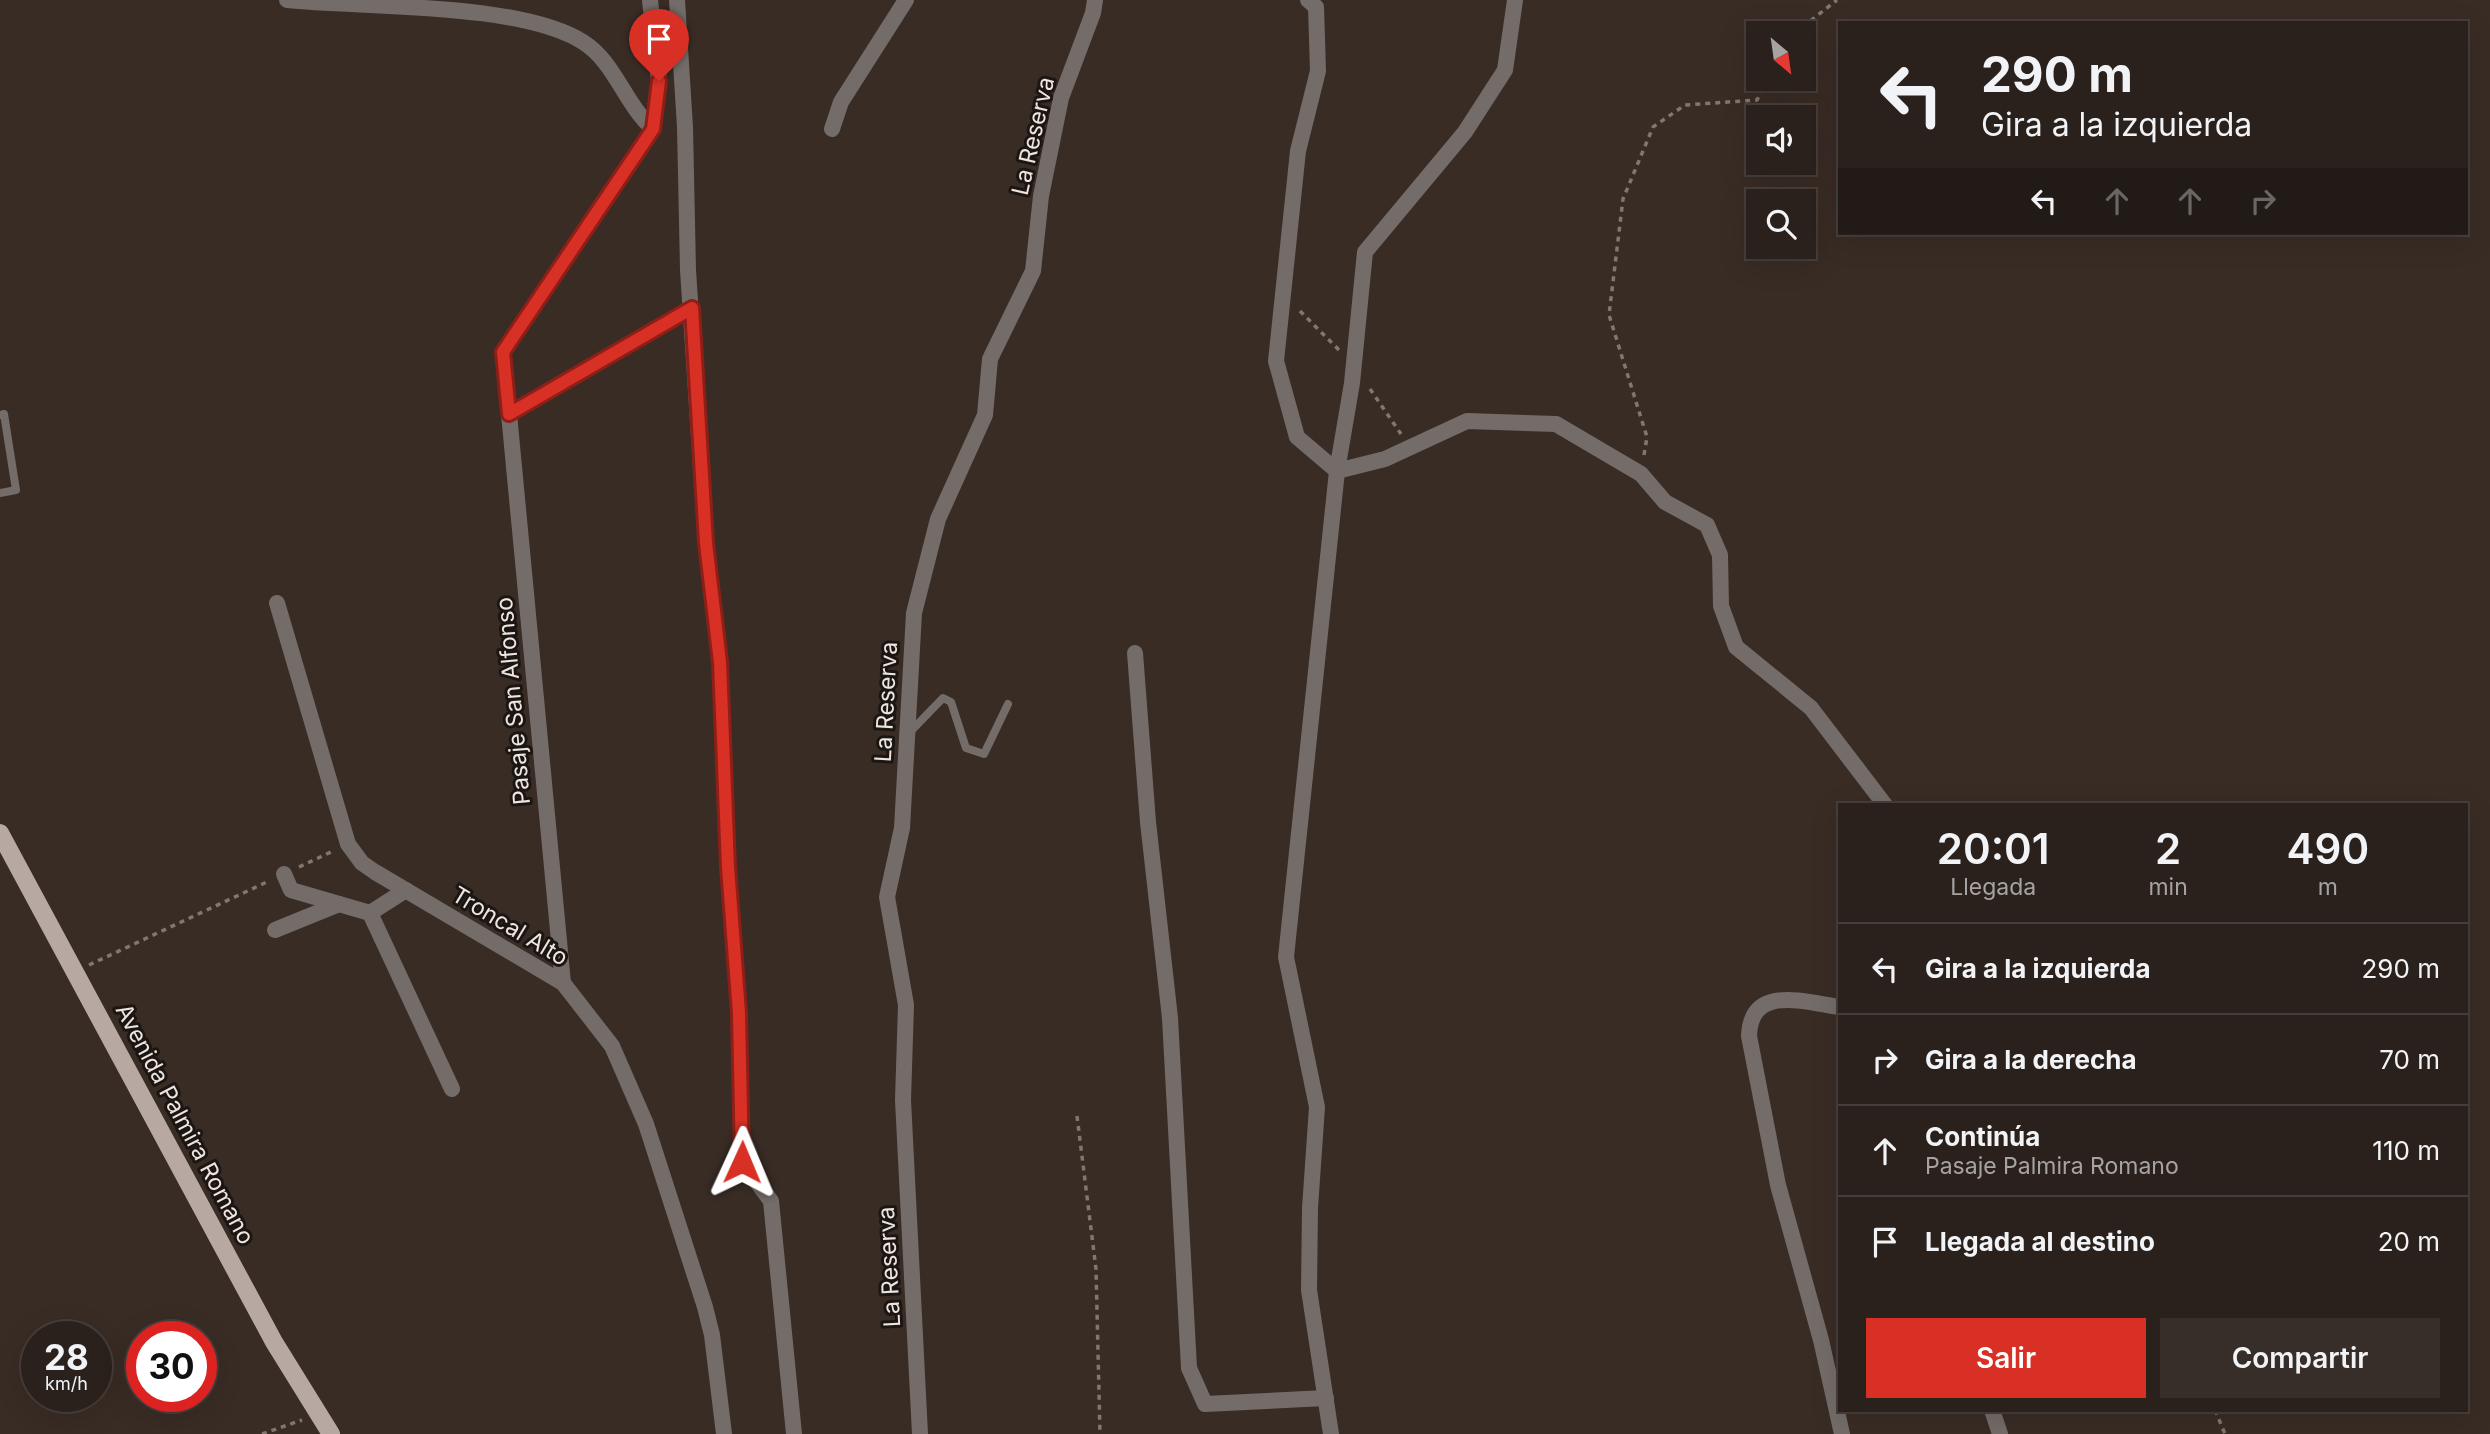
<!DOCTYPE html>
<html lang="es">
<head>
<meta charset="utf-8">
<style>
  :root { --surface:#2b211c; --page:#372e29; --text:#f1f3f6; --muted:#a6a3a3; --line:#473e3b; --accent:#d93025 }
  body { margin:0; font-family:Inter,sans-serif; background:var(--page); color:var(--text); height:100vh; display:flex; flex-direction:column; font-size:26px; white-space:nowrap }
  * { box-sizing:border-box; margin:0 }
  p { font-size:23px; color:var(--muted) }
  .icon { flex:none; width:38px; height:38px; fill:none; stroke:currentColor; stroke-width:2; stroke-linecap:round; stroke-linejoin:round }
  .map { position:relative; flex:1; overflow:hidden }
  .details { position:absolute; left:1838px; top:803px; width:630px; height:609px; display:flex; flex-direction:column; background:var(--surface); border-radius:0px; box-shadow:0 7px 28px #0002,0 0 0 2px var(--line) }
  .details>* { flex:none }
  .hud { position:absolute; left:1838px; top:21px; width:630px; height:214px; border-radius:0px; box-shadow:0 7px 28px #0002,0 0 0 2px var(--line); background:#2b211c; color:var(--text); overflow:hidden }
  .needle { width:46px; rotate:151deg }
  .tools { position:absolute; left:1746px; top:21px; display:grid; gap:14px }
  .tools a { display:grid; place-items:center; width:70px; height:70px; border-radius:0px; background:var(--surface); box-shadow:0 7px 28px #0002,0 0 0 2px var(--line); font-size:35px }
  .speed { position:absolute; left:21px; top:1321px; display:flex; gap:14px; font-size:35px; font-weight:700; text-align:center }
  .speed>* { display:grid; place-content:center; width:91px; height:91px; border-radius:50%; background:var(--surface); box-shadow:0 7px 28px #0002,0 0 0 2px var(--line); line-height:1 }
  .speed small { font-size:18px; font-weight:400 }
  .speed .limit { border:10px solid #d22; background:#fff; color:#111 }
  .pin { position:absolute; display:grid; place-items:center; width:60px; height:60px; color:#fff; margin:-72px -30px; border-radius:50% 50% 50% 0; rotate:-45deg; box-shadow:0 0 7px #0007 }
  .pin .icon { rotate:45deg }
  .me { position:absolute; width:77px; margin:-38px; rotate:1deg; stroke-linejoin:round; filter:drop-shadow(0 0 5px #0008) }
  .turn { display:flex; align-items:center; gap:24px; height:147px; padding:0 28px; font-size:32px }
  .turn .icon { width:91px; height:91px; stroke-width:2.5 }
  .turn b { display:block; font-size:49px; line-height:60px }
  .lanes { display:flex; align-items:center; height:66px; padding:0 28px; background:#0003; justify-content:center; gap:35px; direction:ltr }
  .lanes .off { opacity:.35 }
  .eta { display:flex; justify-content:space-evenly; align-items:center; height:119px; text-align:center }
  .eta b { font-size:42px; font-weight:600; line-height:49px }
  .button { display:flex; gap:14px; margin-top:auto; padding:14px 28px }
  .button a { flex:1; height:80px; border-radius:0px; background:var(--accent); color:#fff; font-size:28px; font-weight:600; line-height:80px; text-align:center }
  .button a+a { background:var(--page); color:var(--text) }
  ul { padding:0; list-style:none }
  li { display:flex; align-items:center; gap:21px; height:91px; padding:0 28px; border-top:2px solid var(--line) }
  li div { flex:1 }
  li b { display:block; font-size:26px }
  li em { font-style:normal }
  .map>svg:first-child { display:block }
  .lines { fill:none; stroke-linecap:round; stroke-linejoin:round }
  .path { stroke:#817670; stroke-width:3.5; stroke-dasharray:5 5; stroke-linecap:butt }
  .service { stroke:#736c69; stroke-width:8 }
  .minor { stroke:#736c69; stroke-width:16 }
  .primary { stroke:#b7a9a2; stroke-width:18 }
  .route-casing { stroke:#8d1f18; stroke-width:18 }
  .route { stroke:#d93025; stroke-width:12 }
  .labels { text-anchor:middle; stroke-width:6; stroke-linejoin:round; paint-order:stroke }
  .street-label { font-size:23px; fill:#eee5e1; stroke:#1c1613 }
</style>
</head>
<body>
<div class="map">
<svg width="2490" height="1434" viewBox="0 0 2490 1434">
  <rect width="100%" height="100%" fill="#392c25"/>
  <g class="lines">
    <g class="path">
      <path d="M1795 33 1837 0"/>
      <path d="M1300 311 1339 350"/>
      <path d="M1370 389 1401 434"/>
      <path d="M1644 455 1647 437 1609 315 1623 199 1653 127 1685 105 1757 100 1768 79"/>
      <path d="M299 867 333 851"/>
      <path d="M89 965 269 881"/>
      <path d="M1077 1116 1096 1269 1100 1434"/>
      <path d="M2215 1410 2225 1434"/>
      <path d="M262 1434 302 1420"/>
    </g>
    <g class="service">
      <path d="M653 129 503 352 509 414 692 308"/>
      <path d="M0 415 4 414 16 490 0 493"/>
      <path d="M909 733 943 698 951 702 966 748 984 754 1008 704"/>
    </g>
    <g class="minor">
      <path d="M287 0C365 8 519 2 583 42 615 62 624 103 653 129L659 81 650 0"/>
      <path d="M677 0 685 127 688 270 706 543 720 662 728 867 739 1013 742 1162 771 1201 794 1434"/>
      <path d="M1308 0 1316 7 1318 71 1298 151 1276 361 1297 437 1337 471 1385 459 1467 421 1556 424 1641 474 1665 502 1707 525 1720 555 1721 606 1736 647 1811 708 1885 805"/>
      <path d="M832 129 841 102 906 0"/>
      <path d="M509 414 563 983"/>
      <path d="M277 603 348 844 362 863 375 872 563 983 612 1046 646 1124 705 1307 712 1335 724 1434"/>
      <path d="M1135 653 1148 822 1170 1018 1189 1368 1205 1404 1326 1398"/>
      <path d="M284 874 291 890 339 904"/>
      <path d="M406 890 370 913 452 1089"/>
      <path d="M275 930 339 904 370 913"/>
      <path d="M1839 1007C1804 1002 1751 984 1749 1036L1778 1185 1821 1340 1842 1434"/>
      <path d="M1992 1410 2000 1434"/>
      <path d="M920 1434 903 1100 906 1005 887 897 902 828 914 613 938 519 985 415 990 359 1033 271 1041 196 1061 98 1093 13 1095 0"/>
      <path d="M1331 1434 1309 1290 1310 1208 1317 1107 1286 957 1337 471 1352 383 1365 252 1465 132 1505 70 1515 0"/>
    </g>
    <path class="primary" d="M0 833 274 1342 331 1434"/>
  </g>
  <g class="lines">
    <defs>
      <path id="route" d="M659 81 653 129 503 352 509 414 692 308 706 543 720 662 728 867 739 1013 742 1162"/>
    </defs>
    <use href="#route" class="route-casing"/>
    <use href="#route" class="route"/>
  </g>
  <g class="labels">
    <g class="street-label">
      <text transform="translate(1033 136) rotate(-77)" y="8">La Reserva</text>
      <text transform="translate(513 701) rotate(-95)" y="8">Pasaje San Alfonso</text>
      <text transform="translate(886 702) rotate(-87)" y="8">La Reserva</text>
      <text transform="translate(510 926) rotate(31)" y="8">Troncal Alto</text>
      <text transform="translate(185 1124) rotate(62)" y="8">Avenida Palmira Romano</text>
      <text transform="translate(889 1267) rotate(-93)" y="8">La Reserva</text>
    </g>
  </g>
</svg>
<div class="tools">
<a><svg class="needle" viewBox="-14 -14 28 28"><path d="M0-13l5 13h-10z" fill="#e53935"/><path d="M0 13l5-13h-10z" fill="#a6a3a3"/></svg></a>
<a><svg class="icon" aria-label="sound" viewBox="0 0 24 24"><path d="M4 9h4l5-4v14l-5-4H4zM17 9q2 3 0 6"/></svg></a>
<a><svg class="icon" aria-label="search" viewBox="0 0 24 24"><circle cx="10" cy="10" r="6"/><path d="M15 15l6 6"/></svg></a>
</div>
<div class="speed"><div>28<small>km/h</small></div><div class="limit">30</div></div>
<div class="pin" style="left:659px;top:81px;background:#d93025"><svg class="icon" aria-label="arrive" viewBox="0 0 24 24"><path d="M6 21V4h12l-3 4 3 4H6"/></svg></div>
<svg class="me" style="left:742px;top:1162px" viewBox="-20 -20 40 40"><path d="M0-17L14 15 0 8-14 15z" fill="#d93025" stroke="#fff" stroke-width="4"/></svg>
<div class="hud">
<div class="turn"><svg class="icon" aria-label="left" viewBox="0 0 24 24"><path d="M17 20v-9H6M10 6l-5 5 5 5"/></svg><div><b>290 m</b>Gira a la izquierda</div></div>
<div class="lanes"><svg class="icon" aria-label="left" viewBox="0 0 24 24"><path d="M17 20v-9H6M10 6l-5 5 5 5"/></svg><svg class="icon off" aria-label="ahead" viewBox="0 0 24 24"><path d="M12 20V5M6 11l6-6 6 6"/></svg><svg class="icon off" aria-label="ahead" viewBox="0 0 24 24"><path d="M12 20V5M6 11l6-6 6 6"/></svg><svg class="icon off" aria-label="right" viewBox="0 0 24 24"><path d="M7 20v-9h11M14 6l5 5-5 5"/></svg></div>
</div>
<section class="details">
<div class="eta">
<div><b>20:01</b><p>Llegada</p></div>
<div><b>2</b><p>min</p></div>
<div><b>490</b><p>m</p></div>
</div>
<ul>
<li><svg class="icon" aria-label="left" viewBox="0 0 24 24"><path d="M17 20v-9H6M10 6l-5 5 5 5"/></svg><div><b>Gira a la izquierda</b></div><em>290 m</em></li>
<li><svg class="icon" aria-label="right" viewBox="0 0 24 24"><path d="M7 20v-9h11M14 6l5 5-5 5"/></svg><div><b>Gira a la derecha</b></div><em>70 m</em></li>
<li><svg class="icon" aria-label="ahead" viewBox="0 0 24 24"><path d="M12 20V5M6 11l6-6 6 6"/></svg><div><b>Continúa</b><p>Pasaje Palmira Romano</p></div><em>110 m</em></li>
<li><svg class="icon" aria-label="arrive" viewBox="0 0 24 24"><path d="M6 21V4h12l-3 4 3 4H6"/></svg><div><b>Llegada al destino</b></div><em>20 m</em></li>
</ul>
<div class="button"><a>Salir</a><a>Compartir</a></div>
</section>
</div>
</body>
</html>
